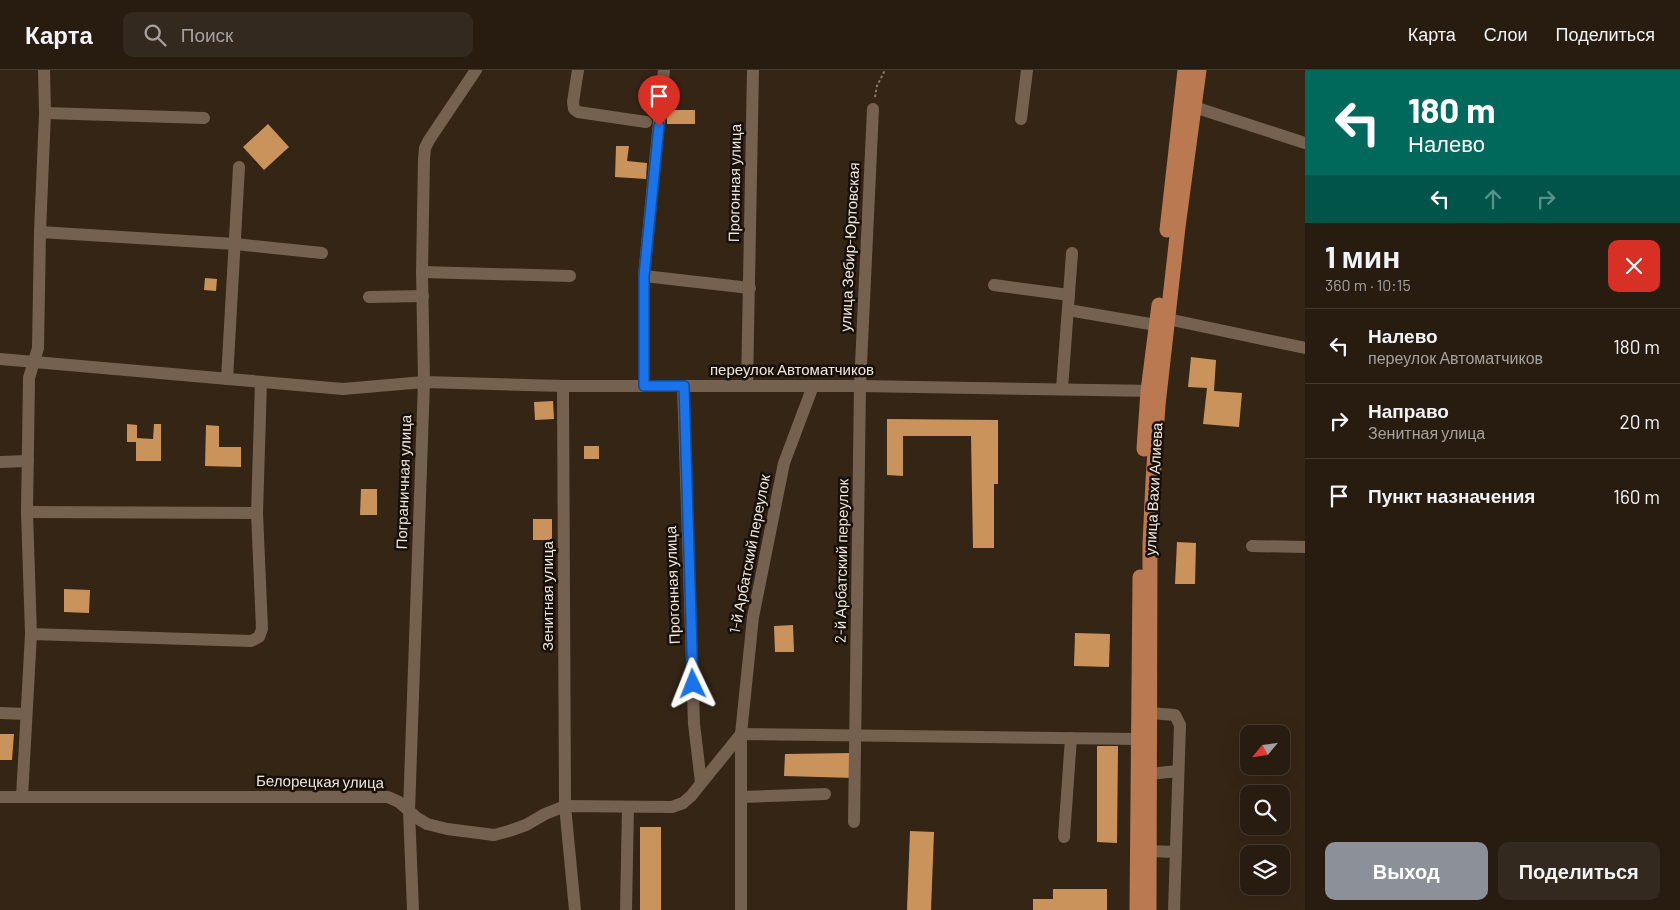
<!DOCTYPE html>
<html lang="ru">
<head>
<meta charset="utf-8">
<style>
  :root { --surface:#281c10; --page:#34291e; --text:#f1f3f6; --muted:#a5a19f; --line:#443a30; --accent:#8c9099 }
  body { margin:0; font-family:Barlow,sans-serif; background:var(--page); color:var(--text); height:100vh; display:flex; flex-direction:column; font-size:19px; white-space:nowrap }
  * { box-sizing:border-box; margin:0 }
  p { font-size:16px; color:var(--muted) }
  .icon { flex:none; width:28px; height:28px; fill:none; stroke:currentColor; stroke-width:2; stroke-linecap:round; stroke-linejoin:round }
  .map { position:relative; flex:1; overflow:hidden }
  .sheet { display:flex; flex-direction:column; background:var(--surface); width:375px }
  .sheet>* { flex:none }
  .top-card { background:#00695c; color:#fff; overflow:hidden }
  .needle { width:32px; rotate:241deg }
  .tools { position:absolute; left:1240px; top:655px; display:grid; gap:10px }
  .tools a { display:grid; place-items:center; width:50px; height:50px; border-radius:10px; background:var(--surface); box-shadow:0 5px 20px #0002,0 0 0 1px var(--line); font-size:25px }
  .pin { position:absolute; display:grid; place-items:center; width:42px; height:42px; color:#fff; margin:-51px -21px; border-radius:50% 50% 50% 0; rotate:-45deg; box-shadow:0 0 5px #0007 }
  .pin .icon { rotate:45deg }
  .me { position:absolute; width:55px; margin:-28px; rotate:358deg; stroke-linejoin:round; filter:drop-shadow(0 0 4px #0008) }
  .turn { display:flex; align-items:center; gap:18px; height:105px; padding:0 20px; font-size:22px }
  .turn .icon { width:65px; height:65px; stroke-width:2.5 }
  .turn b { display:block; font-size:35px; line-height:42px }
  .lanes { display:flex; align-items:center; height:48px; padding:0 20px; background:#0003; justify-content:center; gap:25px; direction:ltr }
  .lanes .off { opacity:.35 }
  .round { display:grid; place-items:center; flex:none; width:52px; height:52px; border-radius:10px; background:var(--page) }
  .summary { display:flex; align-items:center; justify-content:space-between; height:85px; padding:0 20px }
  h1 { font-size:30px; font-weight:700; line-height:38px }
  .primary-button { display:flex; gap:10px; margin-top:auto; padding:10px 20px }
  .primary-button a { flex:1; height:58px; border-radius:10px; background:var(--accent); color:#fff; font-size:20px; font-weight:700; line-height:58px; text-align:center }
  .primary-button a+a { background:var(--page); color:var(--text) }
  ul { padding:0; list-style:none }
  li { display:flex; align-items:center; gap:15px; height:75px; padding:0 20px; border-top:1px solid var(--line) }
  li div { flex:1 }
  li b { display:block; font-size:19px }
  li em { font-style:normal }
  header { display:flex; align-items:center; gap:30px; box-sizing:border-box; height:70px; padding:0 25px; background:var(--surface); border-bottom:1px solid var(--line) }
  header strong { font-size:24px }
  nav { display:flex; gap:28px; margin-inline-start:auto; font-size:18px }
  .search { width:350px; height:45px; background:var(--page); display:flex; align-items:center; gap:12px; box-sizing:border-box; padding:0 18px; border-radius:10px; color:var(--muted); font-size:19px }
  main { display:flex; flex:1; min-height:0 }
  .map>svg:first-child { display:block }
  .building { fill:#cb935c }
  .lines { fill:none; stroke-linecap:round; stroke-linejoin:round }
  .path { stroke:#897b6e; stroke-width:2; stroke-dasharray:2.5 2.5; stroke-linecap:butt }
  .minor { stroke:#746150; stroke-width:12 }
  .major { stroke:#ba7951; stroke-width:15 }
  .route-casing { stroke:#114b97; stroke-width:12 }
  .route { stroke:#1a73e8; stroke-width:9 }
  .labels { text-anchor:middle; stroke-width:5; stroke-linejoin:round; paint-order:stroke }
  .street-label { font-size:15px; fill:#f2e7de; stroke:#171009 }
</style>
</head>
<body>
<header>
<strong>Карта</strong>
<div class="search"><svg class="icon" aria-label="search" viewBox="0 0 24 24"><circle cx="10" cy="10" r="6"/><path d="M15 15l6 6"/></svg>Поиск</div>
<nav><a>Карта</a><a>Слои</a><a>Поделиться</a></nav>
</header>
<main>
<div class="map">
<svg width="1305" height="840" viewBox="0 0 1305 840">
  <rect width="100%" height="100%" fill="#352515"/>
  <g class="building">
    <rect x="667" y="40" width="28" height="14"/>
    <path d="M268 54 289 77 264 100 243 77Z"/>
    <path d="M616 76H629L627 91 647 93 646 109 615 107Z"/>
    <path d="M205 208 217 209 216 221 204 220Z"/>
    <path d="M1191 287 1216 290 1214 321 1242 323 1239 357 1203 354 1207 318 1188 317Z"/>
    <path d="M553 331 554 349 535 350 534 332Z"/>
    <path d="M887 349 998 350V414H994V478H973L971 366H903V406L887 405Z"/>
    <path d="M127 354 137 355V368L153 369 154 354H161V391H136V372H127Z"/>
    <path d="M206 355 219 356V377H241V397L205 396Z"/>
    <rect x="584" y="376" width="15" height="13"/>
    <path d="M361 419H377V445H360Z"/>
    <rect x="533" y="449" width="19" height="21"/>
    <path d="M1177 472 1196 473 1195 514H1175Z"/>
    <path d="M64 519 90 520 89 543 64 542Z"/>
    <path d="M793 555 794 582H775L774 556Z"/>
    <path d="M1075 563 1110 564 1109 597 1074 596Z"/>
    <path d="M0 664H14L12 690H0Z"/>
    <path d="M1097 676H1118L1117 773 1097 772Z"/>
    <path d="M852 683 854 708 784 706 785 684Z"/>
    <rect x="640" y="757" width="21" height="83"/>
    <path d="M910 761 934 762 931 840H907Z"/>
    <path d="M1053 819H1107V840H1033V829H1053Z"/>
  </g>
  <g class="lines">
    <path class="path" d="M875 27 877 16 885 0"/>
    <g class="minor">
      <path d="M578 0 573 32 574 39 578 42 646 52"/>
      <path d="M1194 37 1305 73"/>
      <path d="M45 43 204 48"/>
      <path d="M1021 49 1027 0"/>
      <path d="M40 162 235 174 322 183"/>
      <path d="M422 202 570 206"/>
      <path d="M644 206 750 218"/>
      <path d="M994 215 1069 225"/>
      <path d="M369 227 423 226"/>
      <path d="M1068 240 1156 255"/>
      <path d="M1158 247 1305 278"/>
      <path d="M0 289 343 319 424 312 563 316H860L1156 321"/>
      <path d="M227 309 239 97"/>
      <path d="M563 316 565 736 575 840"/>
      <path d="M644 316V206L664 0"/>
      <path d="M683 316 694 654 701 712"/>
      <path d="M747 316 753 0"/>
      <path d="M1062 319 1072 183"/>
      <path d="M0 392 28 391"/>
      <path d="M27 442 257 443"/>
      <path d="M1252 476 1305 477"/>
      <path d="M31 564 251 571 259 567 262 559 257 443 261 312"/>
      <path d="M0 643 26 644"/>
      <path d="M1150 643 1175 645 1180 655 1174 840"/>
      <path d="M741 664 1138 669"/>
      <path d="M1149 704 1178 701"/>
      <path d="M0 727H388L399 732 417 748 427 754 447 759 494 765 509 761 526 755 545 744 565 736 672 737 683 733 691 726 741 664"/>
      <path d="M22 727 31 564 27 442 29 308 38 278 40 162 45 43 44 0"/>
      <path d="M741 727 825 724"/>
      <path d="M854 752 860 316 873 39"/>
      <path d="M1064 767 1071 668"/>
      <path d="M1149 781 1176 782"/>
      <path d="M413 840 409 741 424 312 422 202 424 89 425 78 429 70 476 0"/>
      <path d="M626 840 628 737"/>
      <path d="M741 840V664L753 547 784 393 813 316"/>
    </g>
    <g class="major">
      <path d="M1167 160 1185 0"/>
      <path d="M1144 379 1148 321 1159 235"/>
      <path d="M1137 840 1140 507"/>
      <path d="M1149 840 1150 474 1153 411 1158 335 1178 157 1199 0"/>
    </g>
  </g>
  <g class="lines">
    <defs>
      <path id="route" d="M659 56 644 206V316H684L693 614"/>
    </defs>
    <use href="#route" class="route-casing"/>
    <use href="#route" class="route"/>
  </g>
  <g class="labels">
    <g class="street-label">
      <text transform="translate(735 113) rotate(-89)" y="5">Прогонная улица</text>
      <text transform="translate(850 177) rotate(-87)" y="5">улица Зебир-Юртовская</text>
      <text x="792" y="305">переулок Автоматчиков</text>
      <text transform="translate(404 412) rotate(-88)" y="5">Пограничная улица</text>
      <text transform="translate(1154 419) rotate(-87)" y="5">улица Вахи Алиева</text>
      <text transform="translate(750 484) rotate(-79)" y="5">1-й Арбатский переулок</text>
      <text transform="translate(842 491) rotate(-89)" y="5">2-й Арбатский переулок</text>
      <text transform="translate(673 515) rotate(-92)" y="5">Прогонная улица</text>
      <text transform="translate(548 526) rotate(-90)" y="5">Зенитная улица</text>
      <text transform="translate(320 712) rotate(1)" y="5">Белорецкая улица</text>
    </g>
  </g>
</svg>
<div class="tools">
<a><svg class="needle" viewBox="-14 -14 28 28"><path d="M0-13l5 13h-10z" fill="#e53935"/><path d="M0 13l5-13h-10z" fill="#a5a19f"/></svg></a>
<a><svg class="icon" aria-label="search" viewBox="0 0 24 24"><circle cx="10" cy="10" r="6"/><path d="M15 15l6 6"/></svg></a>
<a><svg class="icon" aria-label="layers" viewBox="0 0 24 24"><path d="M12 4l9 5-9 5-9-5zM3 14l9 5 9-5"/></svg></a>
</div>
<div class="pin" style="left:659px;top:56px;background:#d93025"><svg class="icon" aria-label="arrive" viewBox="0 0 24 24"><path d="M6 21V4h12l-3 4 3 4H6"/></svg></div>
<svg class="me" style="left:693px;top:614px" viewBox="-20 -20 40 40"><path d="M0-17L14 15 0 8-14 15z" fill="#1a73e8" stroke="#fff" stroke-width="4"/></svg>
</div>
<section class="sheet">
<div class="top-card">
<div class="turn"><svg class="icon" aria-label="left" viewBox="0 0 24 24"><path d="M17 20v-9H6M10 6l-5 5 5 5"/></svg><div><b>180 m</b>Налево</div></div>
<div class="lanes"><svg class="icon" aria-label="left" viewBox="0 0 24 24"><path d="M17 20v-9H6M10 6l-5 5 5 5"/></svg><svg class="icon off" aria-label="ahead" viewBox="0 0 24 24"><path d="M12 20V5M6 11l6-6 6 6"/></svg><svg class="icon off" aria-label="right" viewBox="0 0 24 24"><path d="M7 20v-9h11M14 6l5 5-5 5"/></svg></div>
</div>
<div class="summary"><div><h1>1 мин</h1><p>360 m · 10:15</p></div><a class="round" style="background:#d93025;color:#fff"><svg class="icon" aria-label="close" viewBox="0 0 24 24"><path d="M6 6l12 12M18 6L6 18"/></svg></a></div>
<ul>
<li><svg class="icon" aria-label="left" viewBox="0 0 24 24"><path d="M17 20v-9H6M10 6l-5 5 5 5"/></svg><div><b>Налево</b><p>переулок Автоматчиков</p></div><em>180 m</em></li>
<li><svg class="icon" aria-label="right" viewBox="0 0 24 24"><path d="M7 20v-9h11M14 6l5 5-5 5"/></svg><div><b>Направо</b><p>Зенитная улица</p></div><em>20 m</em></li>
<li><svg class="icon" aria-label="arrive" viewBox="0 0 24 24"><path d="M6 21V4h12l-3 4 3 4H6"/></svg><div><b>Пункт назначения</b></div><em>160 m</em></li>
</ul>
<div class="primary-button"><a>Выход</a><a>Поделиться</a></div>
</section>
</main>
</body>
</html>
